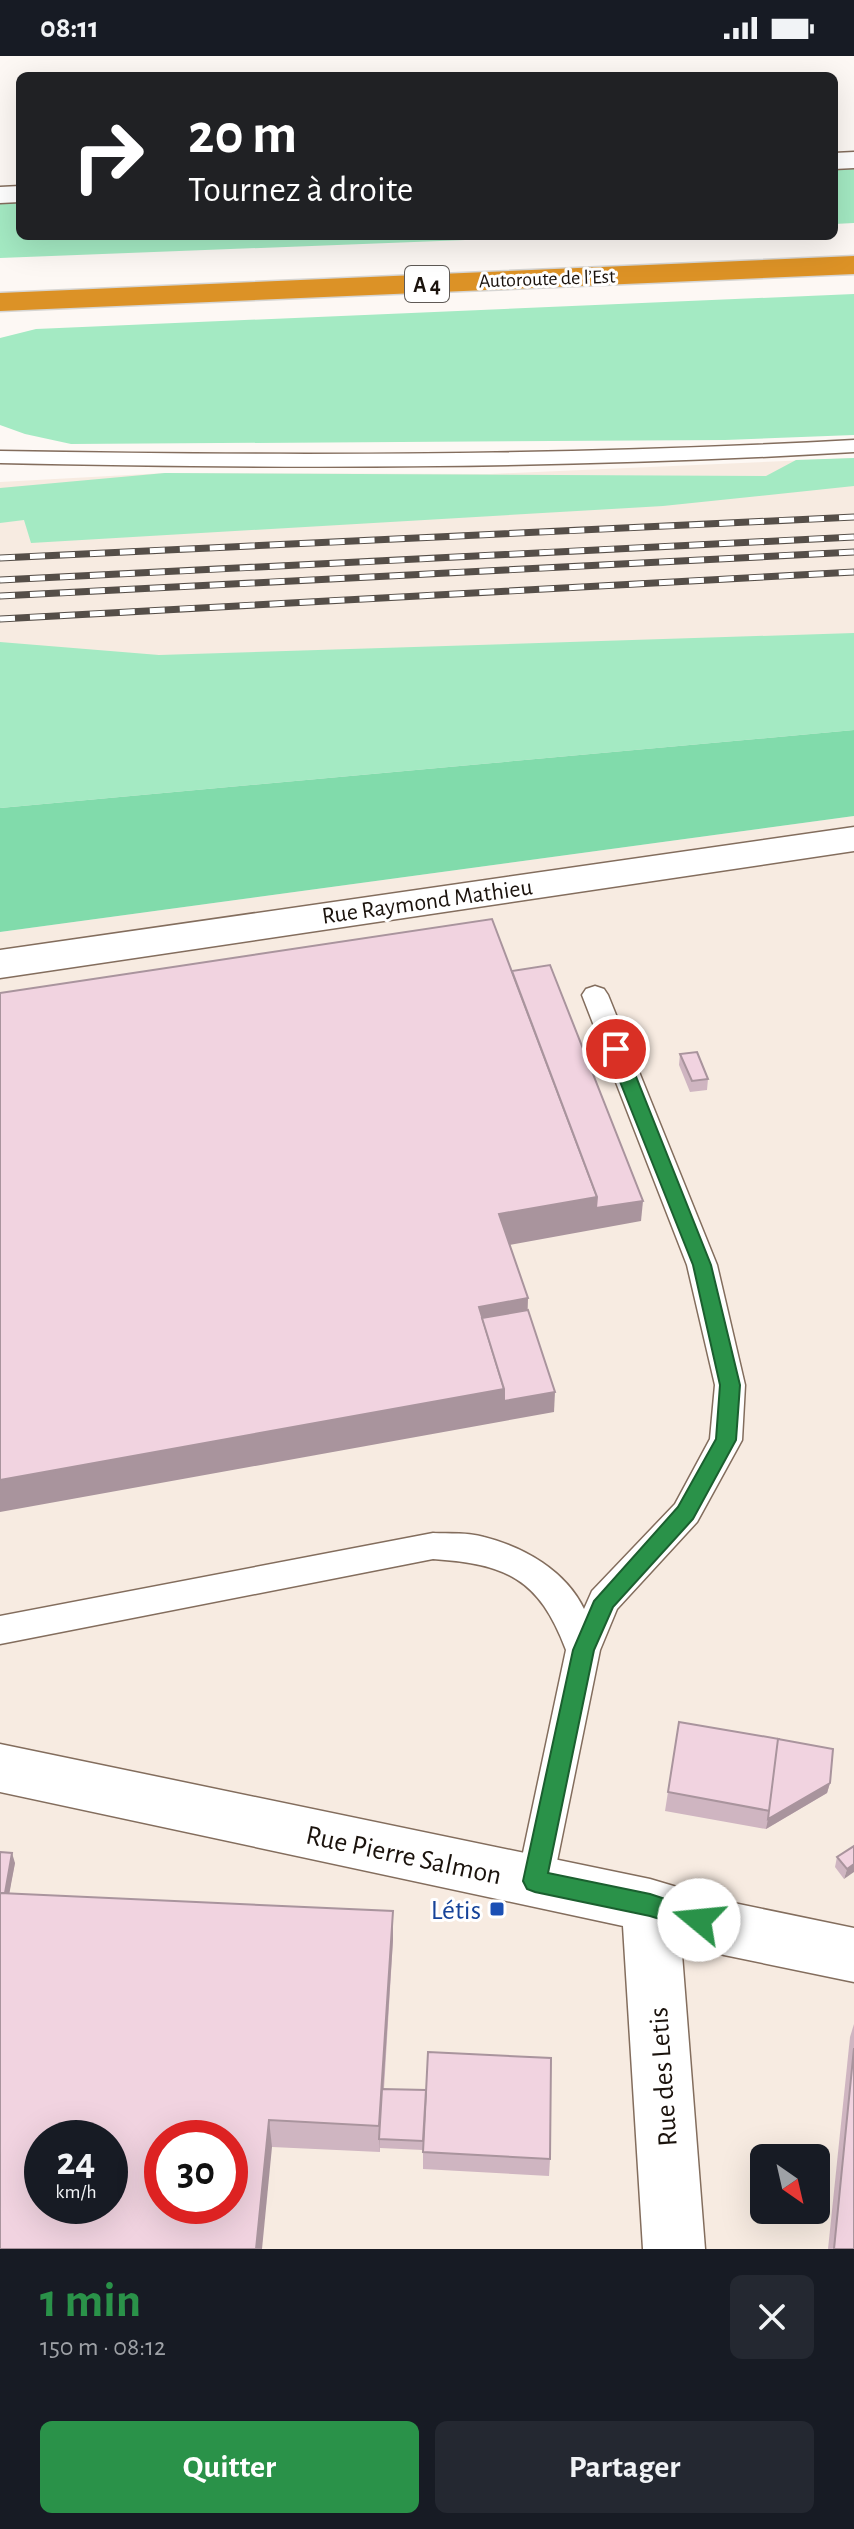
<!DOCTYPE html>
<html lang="fr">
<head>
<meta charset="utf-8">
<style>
  :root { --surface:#171b24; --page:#242831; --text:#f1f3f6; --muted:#9ea1a6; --accent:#2a9249 }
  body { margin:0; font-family:"Alegreya Sans",sans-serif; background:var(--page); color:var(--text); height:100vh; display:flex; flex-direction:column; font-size:30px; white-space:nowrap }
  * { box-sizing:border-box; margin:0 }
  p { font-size:26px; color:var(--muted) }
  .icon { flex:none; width:44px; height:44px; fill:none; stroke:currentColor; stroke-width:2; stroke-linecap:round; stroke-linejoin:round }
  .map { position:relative; height:2193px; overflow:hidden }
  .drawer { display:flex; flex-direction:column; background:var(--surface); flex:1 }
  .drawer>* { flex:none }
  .hud { position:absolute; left:16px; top:16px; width:822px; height:168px; border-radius:12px; box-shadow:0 8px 32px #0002; background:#202124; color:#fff; overflow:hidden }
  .needle { width:52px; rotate:146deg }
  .fabs { position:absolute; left:750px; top:2088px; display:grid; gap:16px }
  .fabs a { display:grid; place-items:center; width:80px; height:80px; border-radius:12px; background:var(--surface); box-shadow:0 8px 32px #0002; font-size:40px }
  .speed { position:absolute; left:24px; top:2064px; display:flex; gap:16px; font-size:40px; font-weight:700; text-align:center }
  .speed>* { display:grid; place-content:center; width:104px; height:104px; border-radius:50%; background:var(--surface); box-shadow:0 8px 32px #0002; line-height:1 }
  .speed small { font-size:20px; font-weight:400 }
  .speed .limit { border:12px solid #d22; background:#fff; color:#111 }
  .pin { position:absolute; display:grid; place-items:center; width:68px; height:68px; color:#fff; margin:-34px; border:4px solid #fff; border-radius:50%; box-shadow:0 2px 8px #0007 }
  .me { position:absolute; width:88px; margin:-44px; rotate:287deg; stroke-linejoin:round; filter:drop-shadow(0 0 6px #0008) }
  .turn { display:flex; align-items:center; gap:28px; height:168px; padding:0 40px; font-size:36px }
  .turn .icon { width:104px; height:104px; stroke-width:2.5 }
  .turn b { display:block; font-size:56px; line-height:68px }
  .round { display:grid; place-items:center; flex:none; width:84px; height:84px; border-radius:12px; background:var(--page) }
  .head { display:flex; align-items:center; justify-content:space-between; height:136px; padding:0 40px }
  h1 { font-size:48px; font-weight:700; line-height:60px; color:var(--accent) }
  .action { display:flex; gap:16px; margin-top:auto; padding:16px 40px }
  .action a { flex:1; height:92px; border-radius:12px; background:var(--accent); color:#fff; font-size:32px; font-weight:700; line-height:92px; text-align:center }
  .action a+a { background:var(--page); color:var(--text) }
  .status { display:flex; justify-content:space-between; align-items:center; height:56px; padding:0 40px; background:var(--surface); direction:ltr }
  .status svg { height:22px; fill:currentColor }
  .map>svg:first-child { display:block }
  .built { fill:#f7ebe1; fill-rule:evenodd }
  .green { fill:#a4eac3 }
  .forest { fill:#81dbab }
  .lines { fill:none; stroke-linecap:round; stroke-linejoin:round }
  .service-casing { stroke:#836d5d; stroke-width:3 }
  .minor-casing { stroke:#836d5d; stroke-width:3 }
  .tertiary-casing { stroke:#836d5d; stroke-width:3 }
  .motorway-casing { stroke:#d6d5d3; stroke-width:3 }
  .service { fill:#fff; fill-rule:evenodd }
  .minor { fill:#fff; fill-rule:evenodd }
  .tertiary { fill:#fff; fill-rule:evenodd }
  .motorway { fill:#dc9226; fill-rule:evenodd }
  .rail-casing { stroke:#554e48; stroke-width:7 }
  .rail { stroke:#fff; stroke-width:5; stroke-dasharray:15; stroke-linecap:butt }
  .wall { fill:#cfb5c1 }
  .shaded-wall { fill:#a9949d }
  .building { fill:#f1d3e0; stroke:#a9949d; stroke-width:2; fill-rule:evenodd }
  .route { fill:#2a9249; stroke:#1b5f2f; stroke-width:2 }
  .transit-dot { fill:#1a4fb4; stroke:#fff; stroke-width:3 }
  .labels { text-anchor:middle; stroke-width:6; stroke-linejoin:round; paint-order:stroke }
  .far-street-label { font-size:20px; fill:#1b130d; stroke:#fff }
  .shield { fill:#fff; stroke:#5f5a56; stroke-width:2 }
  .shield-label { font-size:22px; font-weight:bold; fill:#1b130d }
  .street-label { font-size:24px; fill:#1b130d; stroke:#fff }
  .near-street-label { font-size:28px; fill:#1b130d; stroke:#fff }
  .near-transit-label { font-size:28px; fill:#164399; stroke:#fff; text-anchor:end }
</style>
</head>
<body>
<div class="status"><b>08:11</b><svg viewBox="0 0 49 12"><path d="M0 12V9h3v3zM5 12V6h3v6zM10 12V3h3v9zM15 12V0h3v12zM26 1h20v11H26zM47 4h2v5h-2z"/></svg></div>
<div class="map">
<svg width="854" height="2193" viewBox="0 0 854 2193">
  <rect width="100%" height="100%" fill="#fdf8f4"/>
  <g class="built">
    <path d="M854 402V632L0 682V426L165 417 490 418Z"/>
    <path d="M854 760V2193H0V876ZM42 2082H110V2150H42ZM162 2082H230V2150H162ZM764 2102H816V2154H764Z"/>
  </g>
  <g class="green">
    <path d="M854 113V167L834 168V114Z"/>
    <path d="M20 146V180H566L0 202V147Z"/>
    <path d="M854 238V379L725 384 71 388 25 378 0 369V282L36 273Z"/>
    <path d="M854 402V430L663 450 31 487 24 464 0 467V432L165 417 766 420 796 404Z"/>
    <path d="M854 577V674L0 752V586L159 599Z"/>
  </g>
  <path class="forest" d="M854 674V760L0 876V752Z"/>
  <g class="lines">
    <defs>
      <g id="service">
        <path d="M854 384V396C569 413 285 413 0 407V395C285 400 569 400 854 384Z"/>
        <path d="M595 930 604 933 608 939 717 1209 745 1329 742 1384 697 1466 617 1553 600 1594 553 1825 548 1837 535 1842 522 1837 517 1825 566 1594C539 1522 506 1508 433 1503L0 1588V1560L433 1477C449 1478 468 1476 484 1481 524 1491 566 1515 584 1553L592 1535 675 1448 710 1383 715 1329 687 1209 582 939 586 933Z"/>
      </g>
      <path id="minor" d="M0 1688 650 1823 724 1845 854 1872V1926L724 1899 681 1885 705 2193H643L623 1870 0 1736Z"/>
      <g id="tertiary">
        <path d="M854 96V112L834 113V97Z"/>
        <path d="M20 130V146L0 147V131Z"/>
        <path d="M854 771V795L0 922V894Z"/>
      </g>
      <path id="motorway" d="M854 200V218L0 255V237Z"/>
    </defs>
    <use href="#service" class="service-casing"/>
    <use href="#minor" class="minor-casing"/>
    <use href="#tertiary" class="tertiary-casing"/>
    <use href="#motorway" class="motorway-casing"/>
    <use href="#service" class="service"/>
    <use href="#minor" class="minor"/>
    <use href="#tertiary" class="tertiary"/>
    <use href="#motorway" class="motorway"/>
    <defs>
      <g id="rail">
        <path d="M0 502 854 461"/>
        <path d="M0 524 854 481"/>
        <path d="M0 540 854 496"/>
        <path d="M0 563 854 516"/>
      </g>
    </defs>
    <use href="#rail" class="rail-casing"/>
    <use href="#rail" class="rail"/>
  </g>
  <g class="wall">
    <path d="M680 998 708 1023 707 1034 690 1036 679 1009Z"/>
    <path d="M679 1666 830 1727 827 1737 766 1773 665 1755Z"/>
    <path d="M854 1790 844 1823 835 1811 837 1801Z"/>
    <path d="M0 1796 15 1807 9 1837 393 1884 384 2033 550 2103 549 2120 423 2113V2094L380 2092V2096L272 2091 0 2193Z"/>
    <path d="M854 1968V2193H828L850 1981Z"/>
  </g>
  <g class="shaded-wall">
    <path d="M597 1141 643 1145 641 1165 498 1191 499 1158Z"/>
    <path d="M528 1242 527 1274 485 1282 479 1251Z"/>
    <path d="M504 1333 555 1336 554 1356 0 1456V1424Z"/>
    <path d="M830 1727 827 1737 766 1773 768 1763Z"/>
    <path d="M12 1797 15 1807 7 1850 4 1840Z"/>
    <path d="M854 1808V1816L844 1823 847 1813Z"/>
    <path d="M393 1855V1884L380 2083H379L380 2096 379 2070Z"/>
    <path d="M269 2064 272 2091 262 2193H256Z"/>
  </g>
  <g class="building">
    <path d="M492 863 597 1141 499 1158 528 1242 479 1251 504 1333 0 1424V937Z"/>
    <path d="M550 909 643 1145 596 1152 597 1141 512 915Z"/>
    <path d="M697 996 708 1023 692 1025 680 998Z"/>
    <path d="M528 1254 555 1336 504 1345V1333L482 1262Z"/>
    <path d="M679 1666 779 1683 770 1755 668 1736Z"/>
    <path d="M778 1683 833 1693 830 1727 768 1763Z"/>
    <path d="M854 1790V1808L847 1813 837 1801Z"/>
    <path d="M0 1796 12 1797 5 1837H0Z"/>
    <path d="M0 1837 393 1855 379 2070 269 2064 256 2193H0ZM42 2082H110V2150H42ZM162 2082H230V2150H162Z"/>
    <path d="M854 1992V2193H834Z"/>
    <path d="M428 1996 551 2002 550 2103 423 2096Z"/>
    <path d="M382 2033 426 2034 423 2085 379 2083Z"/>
  </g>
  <path class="route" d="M616 987 625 993 711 1209 740 1329 736 1384 693 1463 613 1551 594 1594 548 1817 650 1838 708 1857 711 1864 708 1872 699 1875 650 1860 535 1836 527 1833 523 1825 573 1594 594 1545 678 1451 716 1383 720 1329 693 1209 607 993Z"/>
  <rect class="transit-dot" x="489" y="1845" width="16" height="16" rx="4"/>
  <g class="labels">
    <g class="far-street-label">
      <text transform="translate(547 222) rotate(-2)" y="7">Autoroute de l’Est</text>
    </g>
    <rect class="shield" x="405" y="210" width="44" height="36" rx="6"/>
    <g class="shield-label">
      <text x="427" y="236">A 4</text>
    </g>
    <g class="street-label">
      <text transform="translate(427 845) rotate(-8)" y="8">Rue Raymond Mathieu</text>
    </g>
    <g class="near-street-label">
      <text transform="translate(404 1798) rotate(12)" y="10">Rue Pierre Salmon</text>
      <text transform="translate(662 2021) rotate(-94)" y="10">Rue des Letis</text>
    </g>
    <g class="near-transit-label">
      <text x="481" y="1863">Létis</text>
    </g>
  </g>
</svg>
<div class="fabs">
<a><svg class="needle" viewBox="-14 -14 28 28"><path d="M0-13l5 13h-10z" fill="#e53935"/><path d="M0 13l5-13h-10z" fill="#9ea1a6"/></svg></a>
</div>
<div class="speed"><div>24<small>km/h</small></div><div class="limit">30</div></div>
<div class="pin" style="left:616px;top:993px;background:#d93025"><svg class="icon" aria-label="arrive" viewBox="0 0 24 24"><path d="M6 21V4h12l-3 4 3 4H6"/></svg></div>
<svg class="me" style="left:699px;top:1864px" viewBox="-20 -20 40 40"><circle r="19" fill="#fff"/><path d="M0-13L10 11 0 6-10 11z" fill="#2a9249"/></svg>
<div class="hud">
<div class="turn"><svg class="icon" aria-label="right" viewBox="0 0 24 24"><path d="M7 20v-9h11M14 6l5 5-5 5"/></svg><div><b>20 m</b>Tournez à droite</div></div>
</div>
</div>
<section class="drawer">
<div class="head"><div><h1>1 min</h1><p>150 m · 08:12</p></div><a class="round"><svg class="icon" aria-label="close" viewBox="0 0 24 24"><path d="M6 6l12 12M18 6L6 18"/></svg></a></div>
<div class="action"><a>Quitter</a><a>Partager</a></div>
</section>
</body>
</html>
